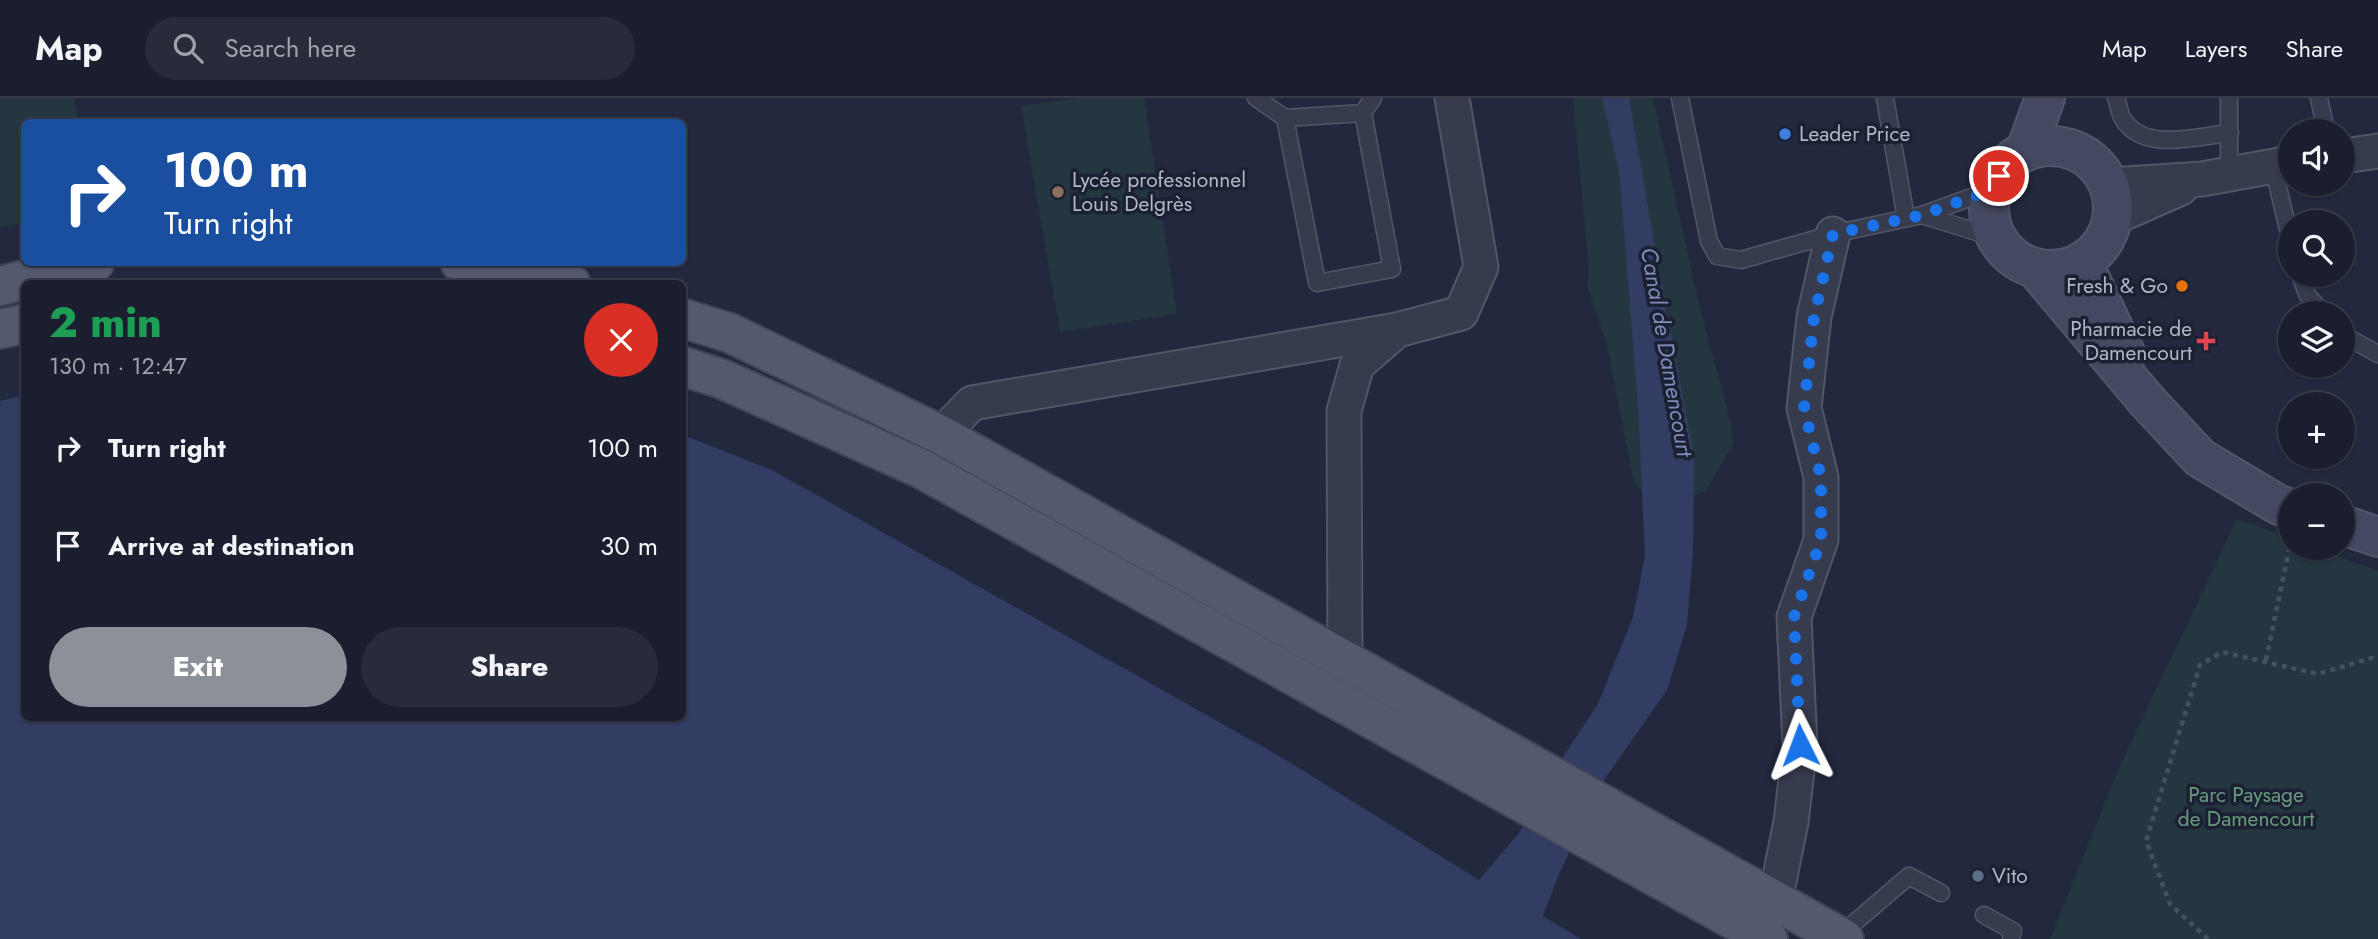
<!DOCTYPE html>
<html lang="en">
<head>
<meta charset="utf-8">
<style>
  :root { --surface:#1a1e2e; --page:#272b3a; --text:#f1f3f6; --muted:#9fa2aa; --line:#383c4a; --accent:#8c9099 }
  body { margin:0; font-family:Jost,sans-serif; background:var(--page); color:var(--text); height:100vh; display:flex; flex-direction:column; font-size:26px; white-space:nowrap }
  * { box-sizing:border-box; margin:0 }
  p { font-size:23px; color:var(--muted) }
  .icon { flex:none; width:38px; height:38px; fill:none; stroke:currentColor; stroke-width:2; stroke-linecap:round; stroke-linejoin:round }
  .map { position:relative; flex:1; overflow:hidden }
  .sheet { position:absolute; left:21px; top:182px; width:665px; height:441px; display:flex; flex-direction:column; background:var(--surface); border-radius:10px; box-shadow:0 2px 5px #0004,0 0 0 2px var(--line) }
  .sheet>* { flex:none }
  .top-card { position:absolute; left:21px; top:21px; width:665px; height:147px; border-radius:10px; box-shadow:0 2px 5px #0004,0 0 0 2px var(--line); background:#1a4fa0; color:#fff; overflow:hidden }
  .buttons { position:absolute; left:2278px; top:21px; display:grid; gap:14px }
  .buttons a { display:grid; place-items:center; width:77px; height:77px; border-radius:50%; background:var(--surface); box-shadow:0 2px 5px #0004,0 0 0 2px var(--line); font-size:35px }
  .pin { position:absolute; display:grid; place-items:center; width:60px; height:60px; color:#fff; margin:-30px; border:4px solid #fff; border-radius:50%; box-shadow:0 2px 7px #0007 }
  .me { position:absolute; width:77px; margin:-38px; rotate:357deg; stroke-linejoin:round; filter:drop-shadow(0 0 5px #0008) }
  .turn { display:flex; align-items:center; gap:24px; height:147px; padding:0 28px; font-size:32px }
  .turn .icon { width:91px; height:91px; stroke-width:2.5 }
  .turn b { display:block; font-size:49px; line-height:60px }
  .round { display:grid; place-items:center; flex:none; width:74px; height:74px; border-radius:37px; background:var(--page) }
  .head { display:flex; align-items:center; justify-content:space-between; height:119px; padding:0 28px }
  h1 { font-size:42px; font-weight:800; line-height:52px; color:#1e9e55 }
  .cta { display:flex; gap:14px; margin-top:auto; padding:14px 28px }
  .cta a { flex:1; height:80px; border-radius:42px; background:var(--accent); color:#fff; font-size:28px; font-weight:800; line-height:80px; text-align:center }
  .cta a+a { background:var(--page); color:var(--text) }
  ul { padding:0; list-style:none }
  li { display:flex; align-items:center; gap:21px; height:98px; padding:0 28px }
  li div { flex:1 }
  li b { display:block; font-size:26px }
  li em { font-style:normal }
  header { display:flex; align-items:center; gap:42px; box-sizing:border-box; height:98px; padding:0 35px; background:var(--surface); border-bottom:2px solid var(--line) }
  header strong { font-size:33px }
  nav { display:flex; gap:38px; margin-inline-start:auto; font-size:24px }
  .search { width:490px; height:63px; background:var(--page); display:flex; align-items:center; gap:18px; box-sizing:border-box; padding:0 24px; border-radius:38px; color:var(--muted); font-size:26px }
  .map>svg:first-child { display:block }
  .green { fill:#24363f }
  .water { fill:#333d64 }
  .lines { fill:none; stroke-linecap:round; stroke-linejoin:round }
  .lane-casing { stroke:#515669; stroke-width:19 }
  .street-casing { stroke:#515669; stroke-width:37 }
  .secondary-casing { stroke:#515669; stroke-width:42 }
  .primary-casing { stroke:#3f4457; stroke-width:42 }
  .path { stroke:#42535c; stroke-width:4.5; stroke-dasharray:5 5; stroke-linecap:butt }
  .lane { stroke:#363b4e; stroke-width:16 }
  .street { stroke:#363b4e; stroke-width:33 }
  .secondary { stroke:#444861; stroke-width:38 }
  .primary { stroke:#54596e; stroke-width:38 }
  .route { stroke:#1a73e8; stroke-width:12; stroke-dasharray:0 21.6 }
  .shop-dot { fill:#3f7fe0; stroke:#1b2033; stroke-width:2.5 }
  .education-dot { fill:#8d6e63; stroke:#1b2033; stroke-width:2.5 }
  .food-dot { fill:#e8710a; stroke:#1b2033; stroke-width:2.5 }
  .health-dot { fill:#e0444e; stroke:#1b2033; stroke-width:2.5 }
  .service-dot { fill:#5c6f8a; stroke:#1b2033; stroke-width:2.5 }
  .labels { text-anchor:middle; stroke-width:7; stroke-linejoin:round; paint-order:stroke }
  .poi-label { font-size:21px; fill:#b2b6c9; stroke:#1b2033; text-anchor:start }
  .park-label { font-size:21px; fill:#679b7e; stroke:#1b2033 }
  .water-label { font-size:23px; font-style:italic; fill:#808bb7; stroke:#1b2033 }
</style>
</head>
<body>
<header>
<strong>Map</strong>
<div class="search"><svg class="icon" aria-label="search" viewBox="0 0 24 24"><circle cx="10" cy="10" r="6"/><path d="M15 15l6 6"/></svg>Search here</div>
<nav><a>Map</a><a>Layers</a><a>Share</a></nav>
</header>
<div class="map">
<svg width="2378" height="841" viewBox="0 0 2378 841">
  <rect width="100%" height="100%" fill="#22283e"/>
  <g class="green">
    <path d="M0 0H74L78 24H24V125L0 129Z"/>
    <path d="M1079 0H1144L1177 216 1060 234 1021 8Z"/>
    <path d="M1573 0H1653L1699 206 1729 318 1734 345 1706 392 1666 411 1634 385 1607 247 1587 188 1589 172Z"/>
    <path d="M2237 421 2291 441V450H2315L2378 473V841H2050L2117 674Z"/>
  </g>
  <path class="water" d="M1602 0H1629L1664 201 1694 357 1693 453 1687 527 1667 592 1604 682 1559 776 1543 818 1581 841H0V303L24 297V620H682L683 337 774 373 1286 662 1479 782 1519 735 1565 656 1598 606 1633 519 1645 458 1638 307 1619 72Z"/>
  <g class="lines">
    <defs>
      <g id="lane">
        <path d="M1256 0 1285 20 1363 15 1373 0"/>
        <path d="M1680 0 1709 143 1717 158 1741 162 1833 136 1922 117 1991 92"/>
        <path d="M1885 0 1906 120"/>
        <path d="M2116 0C2119 7 2119 15 2123 21 2144 55 2197 38 2230 35"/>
        <path d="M2319 0 2326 33"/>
        <path d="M1285 20 1317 185 1392 171 1363 15"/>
        <path d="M2273 68 2291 144"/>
        <path d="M2229 76V0"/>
        <path d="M1922 117 1996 140"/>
        <path d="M2300 177 2308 198 2323 215"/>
        <path d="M2343 237 2378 256"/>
        <path d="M1984 817 2013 833 2011 841"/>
        <path d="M1840 837 1909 778 1941 795"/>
      </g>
      <g id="street">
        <path d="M2343 58 2378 53"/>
        <path d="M2110 87 2202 81 2291 65"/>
        <path d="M2113 120 2181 90"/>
        <path d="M941 337 972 305 1397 232 1461 215 1481 169 1452 0"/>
        <path d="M1345 563 1344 313 1357 267 1397 232"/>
        <path d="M1775 803 1791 724 1800 647 1794 519 1821 442V379L1804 310 1814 219 1833 136"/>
      </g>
      <g id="secondary">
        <circle cx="2051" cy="110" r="62"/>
        <path d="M2026 52 2045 0"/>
        <path d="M2082 164 2126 257"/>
        <path d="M2035 170 2147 303 2200 360 2279 407 2291 411"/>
        <path d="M2343 427 2378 439"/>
      </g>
      <g id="primary">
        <path d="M460 164 549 179 571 186"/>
        <path d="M0 188 95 164"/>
        <path d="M682 220 730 235 941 337 1844 841"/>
        <path d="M0 231 24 226"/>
        <path d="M682 268 722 281 920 370 1768 841"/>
      </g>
    </defs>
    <use href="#lane" class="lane-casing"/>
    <use href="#street" class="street-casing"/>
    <use href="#secondary" class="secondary-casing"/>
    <use href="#primary" class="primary-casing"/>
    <g class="path">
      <path d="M2266 562 2290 447"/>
      <path d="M2208 841 2170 806 2146 743 2200 567 2222 554 2318 576 2378 558"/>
    </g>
    <use href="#lane" class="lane"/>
    <use href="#street" class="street"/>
    <use href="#secondary" class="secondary"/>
    <use href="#primary" class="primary"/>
  </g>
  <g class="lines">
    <path class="route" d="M1800 647 1794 519 1821 442V379L1804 310 1814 219 1833 136 1922 117 1991 92 1999 78"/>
  </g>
  <circle class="shop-dot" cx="1785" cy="36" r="7"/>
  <circle class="education-dot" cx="1058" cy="94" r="7"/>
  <circle class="food-dot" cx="2182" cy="188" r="7"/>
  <path class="health-dot" d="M2202.5 232.5h7v7h7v7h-7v7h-7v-7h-7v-7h7z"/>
  <circle class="service-dot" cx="1978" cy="778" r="7"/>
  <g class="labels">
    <g class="poi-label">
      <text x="1799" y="43">Leader Price</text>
      <text x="1072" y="89">Lycée professionnel<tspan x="1072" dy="24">Louis Delgrès</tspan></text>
      <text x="2168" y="195" text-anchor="end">Fresh &amp; Go</text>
      <text x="2192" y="238" text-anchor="end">Pharmacie de<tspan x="2192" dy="24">Damencourt</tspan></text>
      <text x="1992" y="785">Vito</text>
    </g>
    <g class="park-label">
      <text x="2246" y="704">Parc Paysage<tspan x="2246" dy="24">de Damencourt</tspan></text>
    </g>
    <g class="water-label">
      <text transform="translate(1667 254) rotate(80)" y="8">Canal de Damencourt</text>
    </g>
  </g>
</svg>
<div class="buttons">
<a><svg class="icon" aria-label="sound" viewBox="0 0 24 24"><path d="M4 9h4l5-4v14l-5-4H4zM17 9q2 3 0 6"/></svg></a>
<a><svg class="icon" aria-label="search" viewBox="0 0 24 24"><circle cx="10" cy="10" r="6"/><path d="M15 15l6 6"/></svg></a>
<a><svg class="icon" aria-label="layers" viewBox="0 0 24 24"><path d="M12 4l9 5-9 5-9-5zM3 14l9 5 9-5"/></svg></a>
<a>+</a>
<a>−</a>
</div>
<div class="pin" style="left:1999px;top:78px;background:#d93025"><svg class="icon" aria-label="arrive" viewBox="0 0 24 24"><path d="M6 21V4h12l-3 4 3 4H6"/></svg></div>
<svg class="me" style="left:1800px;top:647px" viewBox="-20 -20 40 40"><path d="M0-17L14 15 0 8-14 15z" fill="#1a73e8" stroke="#fff" stroke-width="4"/></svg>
<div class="top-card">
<div class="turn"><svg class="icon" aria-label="right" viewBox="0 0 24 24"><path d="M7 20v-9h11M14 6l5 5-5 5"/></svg><div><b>100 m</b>Turn right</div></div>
</div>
<section class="sheet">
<div class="head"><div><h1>2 min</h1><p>130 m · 12:47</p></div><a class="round" style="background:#d93025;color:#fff"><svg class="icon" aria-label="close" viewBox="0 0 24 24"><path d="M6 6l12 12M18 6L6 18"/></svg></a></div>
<ul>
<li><svg class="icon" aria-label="right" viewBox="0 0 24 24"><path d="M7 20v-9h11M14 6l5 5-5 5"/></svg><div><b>Turn right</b></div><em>100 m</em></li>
<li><svg class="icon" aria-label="arrive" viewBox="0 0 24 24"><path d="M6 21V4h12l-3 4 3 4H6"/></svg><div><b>Arrive at destination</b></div><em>30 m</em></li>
</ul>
<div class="cta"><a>Exit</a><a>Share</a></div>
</section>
</div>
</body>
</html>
